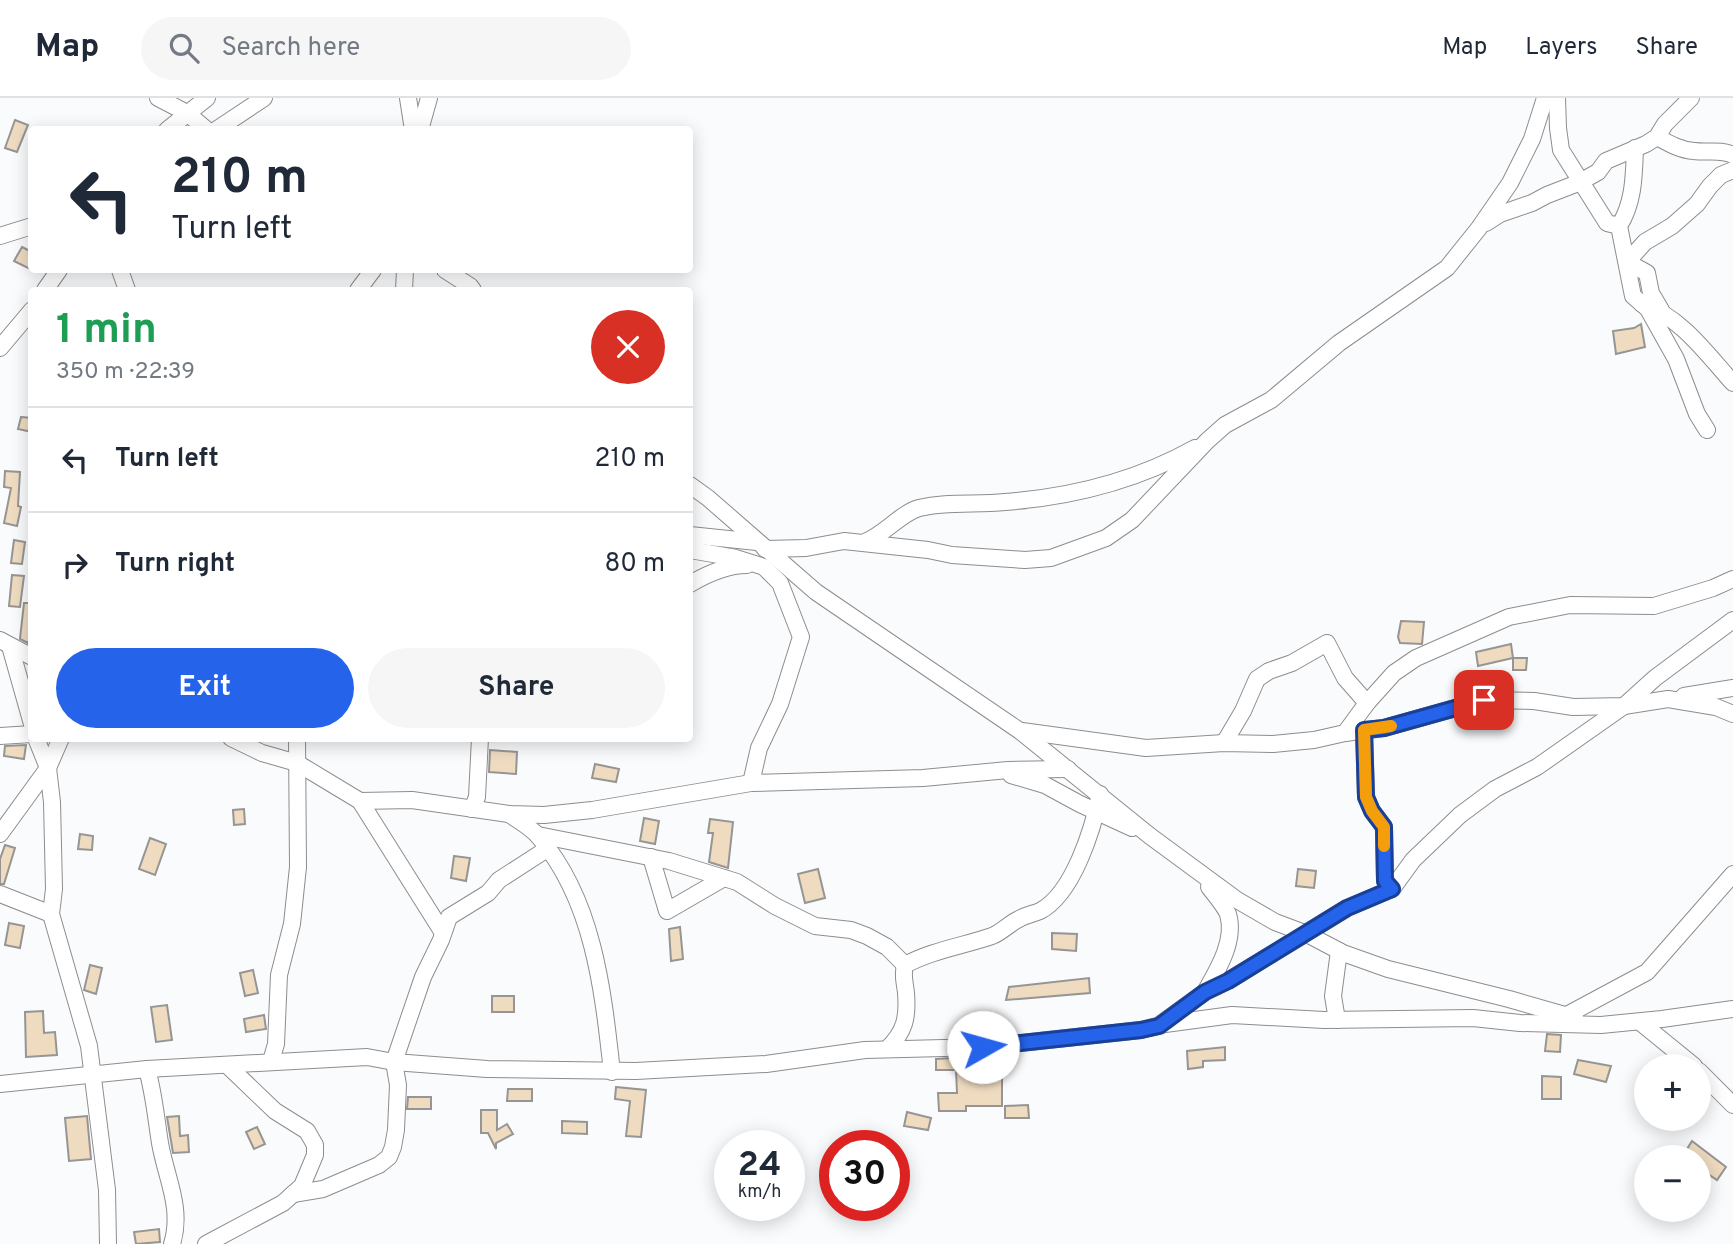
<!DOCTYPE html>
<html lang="en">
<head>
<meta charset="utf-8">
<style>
  :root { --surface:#fff; --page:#f6f6f7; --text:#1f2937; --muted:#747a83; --line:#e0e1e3; --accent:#2563eb }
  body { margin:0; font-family:Overpass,sans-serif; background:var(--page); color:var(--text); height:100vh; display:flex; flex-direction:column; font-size:26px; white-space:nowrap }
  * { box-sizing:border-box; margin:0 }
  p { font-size:23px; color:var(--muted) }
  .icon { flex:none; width:38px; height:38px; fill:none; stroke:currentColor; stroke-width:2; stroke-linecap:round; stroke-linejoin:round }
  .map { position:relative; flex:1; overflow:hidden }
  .drawer { position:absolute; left:28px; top:189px; width:665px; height:455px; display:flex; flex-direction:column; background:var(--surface); border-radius:7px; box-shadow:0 4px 18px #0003 }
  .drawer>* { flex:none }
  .banner { position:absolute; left:28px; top:28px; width:665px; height:147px; border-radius:7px; box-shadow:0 4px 18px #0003; background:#fff; color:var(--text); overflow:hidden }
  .tools { position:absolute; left:1634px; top:956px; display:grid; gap:14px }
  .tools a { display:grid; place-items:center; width:77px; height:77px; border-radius:50%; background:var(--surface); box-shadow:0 4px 18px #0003; font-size:35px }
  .speed { position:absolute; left:714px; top:1032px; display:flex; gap:14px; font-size:35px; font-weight:700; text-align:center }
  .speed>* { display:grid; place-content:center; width:91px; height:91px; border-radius:50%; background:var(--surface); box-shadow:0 4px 18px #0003; line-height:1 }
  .speed small { font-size:18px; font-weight:400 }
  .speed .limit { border:10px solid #d22; background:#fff; color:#111 }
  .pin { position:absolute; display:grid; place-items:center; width:60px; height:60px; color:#fff; margin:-30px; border-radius:14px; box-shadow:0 4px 10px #0006 }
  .me { position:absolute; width:77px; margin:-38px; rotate:83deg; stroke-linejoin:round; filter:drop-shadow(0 0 5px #0008) }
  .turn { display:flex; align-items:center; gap:24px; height:147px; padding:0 28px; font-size:32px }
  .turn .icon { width:91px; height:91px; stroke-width:2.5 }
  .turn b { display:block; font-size:49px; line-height:60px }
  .round { display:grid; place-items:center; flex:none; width:74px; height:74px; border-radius:37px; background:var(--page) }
  .summary { display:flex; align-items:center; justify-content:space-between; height:119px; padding:0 28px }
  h1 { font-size:42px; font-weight:700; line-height:52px; color:#1e9e55 }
  .button { display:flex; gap:14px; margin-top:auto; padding:14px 28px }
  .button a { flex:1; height:80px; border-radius:42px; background:var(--accent); color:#fff; font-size:28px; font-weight:700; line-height:80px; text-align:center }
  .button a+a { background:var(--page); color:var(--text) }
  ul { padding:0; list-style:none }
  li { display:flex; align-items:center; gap:21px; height:105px; padding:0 28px; border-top:2px solid var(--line) }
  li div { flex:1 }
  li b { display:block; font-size:26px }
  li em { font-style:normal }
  header { display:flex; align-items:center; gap:42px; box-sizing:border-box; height:98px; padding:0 35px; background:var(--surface); border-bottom:2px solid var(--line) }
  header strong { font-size:33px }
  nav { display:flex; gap:38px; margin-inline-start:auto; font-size:24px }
  .search { width:490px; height:63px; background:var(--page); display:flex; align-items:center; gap:18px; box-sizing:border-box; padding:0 24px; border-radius:38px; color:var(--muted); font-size:26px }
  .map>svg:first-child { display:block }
  .building { fill:#eedbc0; stroke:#969593; stroke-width:2 }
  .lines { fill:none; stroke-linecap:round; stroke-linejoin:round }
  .street-casing { stroke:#8d8d8f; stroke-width:18 }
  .street { stroke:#fff; stroke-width:16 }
  .route-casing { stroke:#184099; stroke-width:18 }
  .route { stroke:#2563eb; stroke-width:12 }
  .slow { stroke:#f59e0b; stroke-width:12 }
</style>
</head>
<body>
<header>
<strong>Map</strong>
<div class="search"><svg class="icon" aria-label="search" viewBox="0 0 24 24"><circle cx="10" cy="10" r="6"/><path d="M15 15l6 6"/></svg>Search here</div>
<nav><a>Map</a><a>Layers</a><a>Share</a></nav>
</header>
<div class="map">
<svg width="1733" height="1146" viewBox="0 0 1733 1146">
  <rect width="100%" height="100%" fill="#fafbfd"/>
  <g class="building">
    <path d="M15 22 28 27 17 54 5 50Z"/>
    <path d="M22 149 32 154V172L14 163Z"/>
    <path d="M1641 226 1645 249 1616 256 1613 233 1634 230Z"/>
    <path d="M21 319 32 320V334L18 331Z"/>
    <path d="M5 373 20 374 18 408 21 409 17 428 4 425 11 390 4 389Z"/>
    <path d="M14 442 25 444 22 466 11 465Z"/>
    <path d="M12 477 24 478 20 509 9 508Z"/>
    <path d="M24 505H32V533L28 545 20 541Z"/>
    <path d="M1401 523 1424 524 1422 546 1400 545 1398 539Z"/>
    <path d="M1511 546 1513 560 1478 568 1476 554Z"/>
    <path d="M1513 560H1527L1526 572H1513Z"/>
    <path d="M26 647 24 661 4 658 5 648Z"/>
    <path d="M490 652 517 654 516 676 489 674Z"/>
    <path d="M595 666 619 671 616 684 592 680Z"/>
    <path d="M244 711 245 726 234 727 233 712Z"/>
    <path d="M644 720 659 723 655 746 640 743Z"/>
    <path d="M710 721 733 724 728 770 709 764 713 735H708Z"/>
    <path d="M80 736 93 738 92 752 78 751Z"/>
    <path d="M150 740 166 746 155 777 139 771Z"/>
    <path d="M5 747 15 750 4 786H0V761Z"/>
    <path d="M454 758 470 760 466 783 451 780Z"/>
    <path d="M818 771 825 800 805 805 798 776Z"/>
    <path d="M1298 771 1316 773 1314 790 1296 788Z"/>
    <path d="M9 825 24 828 20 850 5 847Z"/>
    <path d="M680 829 683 861 671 863 669 831Z"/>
    <path d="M1052 835 1077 836 1076 853 1052 851Z"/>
    <path d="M90 867 102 870 96 896 84 892Z"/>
    <path d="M253 872 258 895 245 898 240 875Z"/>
    <path d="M1089 880 1090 895 1006 902 1009 889Z"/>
    <rect x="492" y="898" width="22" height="16"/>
    <path d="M167 907 172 942 156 944 151 909Z"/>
    <path d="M43 913 44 935 55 934 57 957 26 959 25 914Z"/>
    <path d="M264 917 266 931 246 934 244 921Z"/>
    <path d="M1547 936 1561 937 1560 954 1545 953Z"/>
    <path d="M1225 949V962L1203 963V969L1188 971 1187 953Z"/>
    <path d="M1002 957V1008H966V1013H939L938 995H957L956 972H936V961Z"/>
    <path d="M1578 962 1611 968 1606 984 1574 976Z"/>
    <path d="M1542 978 1561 979V1001H1542Z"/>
    <path d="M616 989 646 992 641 1039 626 1038 630 1003 615 1001Z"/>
    <path d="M508 991H532V1003H507Z"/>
    <path d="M408 999H431V1011H407Z"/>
    <path d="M1028 1007 1029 1020H1005V1008Z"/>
    <path d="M481 1012H497V1032L507 1026 513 1036 496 1045V1051L488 1035H481Z"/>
    <path d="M907 1014 931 1020 928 1032 904 1028Z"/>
    <path d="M87 1018 91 1061 69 1063 65 1020Z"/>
    <path d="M179 1018 180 1038 188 1037 189 1054 173 1055 167 1019Z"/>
    <path d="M562 1023 587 1024V1036L562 1035Z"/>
    <path d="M257 1029 265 1046 254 1051 246 1034Z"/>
    <path d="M1692 1043 1726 1069 1717 1082 1699 1070V1059H1682Z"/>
    <path d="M159 1131 160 1144 136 1146 134 1134Z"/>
  </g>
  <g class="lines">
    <defs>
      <g id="street">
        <path d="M158 0 187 15 207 32"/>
        <path d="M408 0 413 32"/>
        <path d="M1557 0 1558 30 1561 52 1607 125 1619 128 1633 198 1648 211 1676 261 1697 316 1707 332"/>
        <path d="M167 32 207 0"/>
        <path d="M216 32 264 0"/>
        <path d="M420 32 429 0"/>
        <path d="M1657 39C1668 45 1680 52 1694 53 1707 55 1721 51 1733 57"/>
        <path d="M1486 125 1500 116 1532 105 1547 97 1578 85 1598 74 1606 63 1646 46 1657 39 1665 26 1691 0"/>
        <path d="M1619 128C1634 105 1634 77 1635 50"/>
        <path d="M0 138 32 128"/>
        <path d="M1627 164 1645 144 1672 128 1697 106 1710 88 1721 77 1733 72"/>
        <path d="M1627 164 1647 175 1651 195 1661 212"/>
        <path d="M120 172 127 192"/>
        <path d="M445 172 470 188 473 192"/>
        <path d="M45 192 59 172"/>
        <path d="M358 192 373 172"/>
        <path d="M404 192 405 172"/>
        <path d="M1642 206C1680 218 1707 256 1733 285"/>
        <path d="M0 250 32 212"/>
        <path d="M690 387 708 400 816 494 1020 633 1150 738 1237 802 1275 824 1307 836 1343 855 1388 871 1509 901 1575 920"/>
        <path d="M690 437 757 444"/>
        <path d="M865 444C885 436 901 415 919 410 947 403 976 407 1005 404 1071 399 1138 382 1195 350"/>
        <path d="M765 451 806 450 844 443 928 452 952 457 1025 462 1051 460 1106 440 1132 422 1207 343 1225 327 1271 302 1339 245 1447 170 1479 130 1510 85 1532 41 1545 0"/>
        <path d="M690 452 736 460 764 469 780 485 801 539 780 606 759 650 751 685"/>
        <path d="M690 486C707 476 727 467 747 467"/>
        <path d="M0 542 32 559"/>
        <path d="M10 548 32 626"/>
        <path d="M1684 598 1733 590"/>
        <path d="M1364 632 1366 699 1372 713 1384 729 1385 783 1392 791"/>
        <path d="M1022 633 1146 650 1224 645 1273 646 1314 642 1345 635 1367 605 1394 575 1416 560 1509 519 1570 507 1654 508 1713 490 1733 481"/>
        <path d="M1345 635 1384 630 1484 602 1534 603 1573 609 1624 608 1668 601 1716 609 1733 616"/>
        <path d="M0 638 32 636"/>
        <path d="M36 640 48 670 52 704 54 791 51 816 89 948 107 1092 108 1146"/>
        <path d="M231 640 262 655 297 665 360 703 412 702 509 716 544 717 592 712 751 685 923 680 1008 672 1068 671"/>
        <path d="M1224 645 1243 613 1257 581 1269 573 1292 565 1327 545 1345 580 1367 605"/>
        <path d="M1011 677 1045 687 1080 706 1132 730"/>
        <path d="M360 703 443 835"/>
        <path d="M472 711 477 699 480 640"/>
        <path d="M509 716C519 723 532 730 539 739 594 803 603 893 612 974"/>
        <path d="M0 736 48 670 61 640"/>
        <path d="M538 737 669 763 737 784 775 808 815 828 851 832 867 838 887 849 905 867"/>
        <path d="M651 759 667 813 724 780"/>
        <path d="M0 796 51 816"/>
        <path d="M1205 894C1217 873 1236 843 1228 816 1224 807 1215 797 1209 789"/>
        <path d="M1565 918 1647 874 1733 776"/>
        <path d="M1337 922 1333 898 1339 853"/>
        <path d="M1640 924 1694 968"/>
        <path d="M1162 925 1205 894 1228 883 1347 810 1392 791 1413 762 1460 717 1495 691 1537 669 1624 608 1655 580 1733 522"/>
        <path d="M887 951C905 934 908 919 906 895 905 884 902 878 905 867 933 852 963 848 992 838 1002 834 1010 825 1019 821 1026 817 1033 816 1040 813 1073 796 1093 731 1100 696"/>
        <path d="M271 963 276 946 279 877 292 826 298 769 297 640"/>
        <path d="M147 971C154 996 156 1020 160 1045 166 1080 183 1110 172 1146"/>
        <path d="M1699 973 1733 1007"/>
        <path d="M0 986 147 971 367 959 394 964 487 971 636 973 766 966 865 952 983 949 1141 932 1165 926 1232 917 1324 922 1473 920 1520 925 1601 927 1662 921 1733 911"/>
        <path d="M293 1096 323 1091 379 1067 389 1059 393 1049 396 1032 398 987 394 964 423 879 441 842 449 819 488 795 499 782 547 751"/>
        <path d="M206 1146 283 1105 302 1088 315 1057V1047L307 1033 275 1013 228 968"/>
      </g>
    </defs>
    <use href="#street" class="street-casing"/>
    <use href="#street" class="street"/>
  </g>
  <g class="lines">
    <defs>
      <path id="route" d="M983 949 1141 932 1159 928 1205 894 1228 883 1347 810 1392 791 1385 783 1384 729 1372 713 1366 699 1364 632 1384 630 1484 602"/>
    </defs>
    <use href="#route" class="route-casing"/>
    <use href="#route" class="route"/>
    <path class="slow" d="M1384 748V729L1372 713 1366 699 1364 632 1391 628"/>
  </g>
</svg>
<div class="tools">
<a>+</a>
<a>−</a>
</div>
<div class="speed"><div>24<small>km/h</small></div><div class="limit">30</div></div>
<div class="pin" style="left:1484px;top:602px;background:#d93025"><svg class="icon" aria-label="arrive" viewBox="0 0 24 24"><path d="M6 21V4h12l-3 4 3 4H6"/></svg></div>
<svg class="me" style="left:983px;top:949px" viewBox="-20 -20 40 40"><circle r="19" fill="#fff"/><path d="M0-13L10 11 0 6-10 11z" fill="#2563eb"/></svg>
<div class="banner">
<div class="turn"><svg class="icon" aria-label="left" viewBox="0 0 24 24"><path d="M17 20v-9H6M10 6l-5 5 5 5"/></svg><div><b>210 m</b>Turn left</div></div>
</div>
<section class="drawer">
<div class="summary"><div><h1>1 min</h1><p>350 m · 22:39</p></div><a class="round" style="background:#d93025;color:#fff"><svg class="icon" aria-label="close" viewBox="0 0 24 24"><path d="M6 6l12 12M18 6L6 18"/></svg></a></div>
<ul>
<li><svg class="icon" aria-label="left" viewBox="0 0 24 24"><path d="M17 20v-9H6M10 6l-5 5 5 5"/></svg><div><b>Turn left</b></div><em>210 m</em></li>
<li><svg class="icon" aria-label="right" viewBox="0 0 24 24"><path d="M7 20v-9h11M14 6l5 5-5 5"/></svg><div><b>Turn right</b></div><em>80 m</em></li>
</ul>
<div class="button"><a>Exit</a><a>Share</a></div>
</section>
</div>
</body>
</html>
